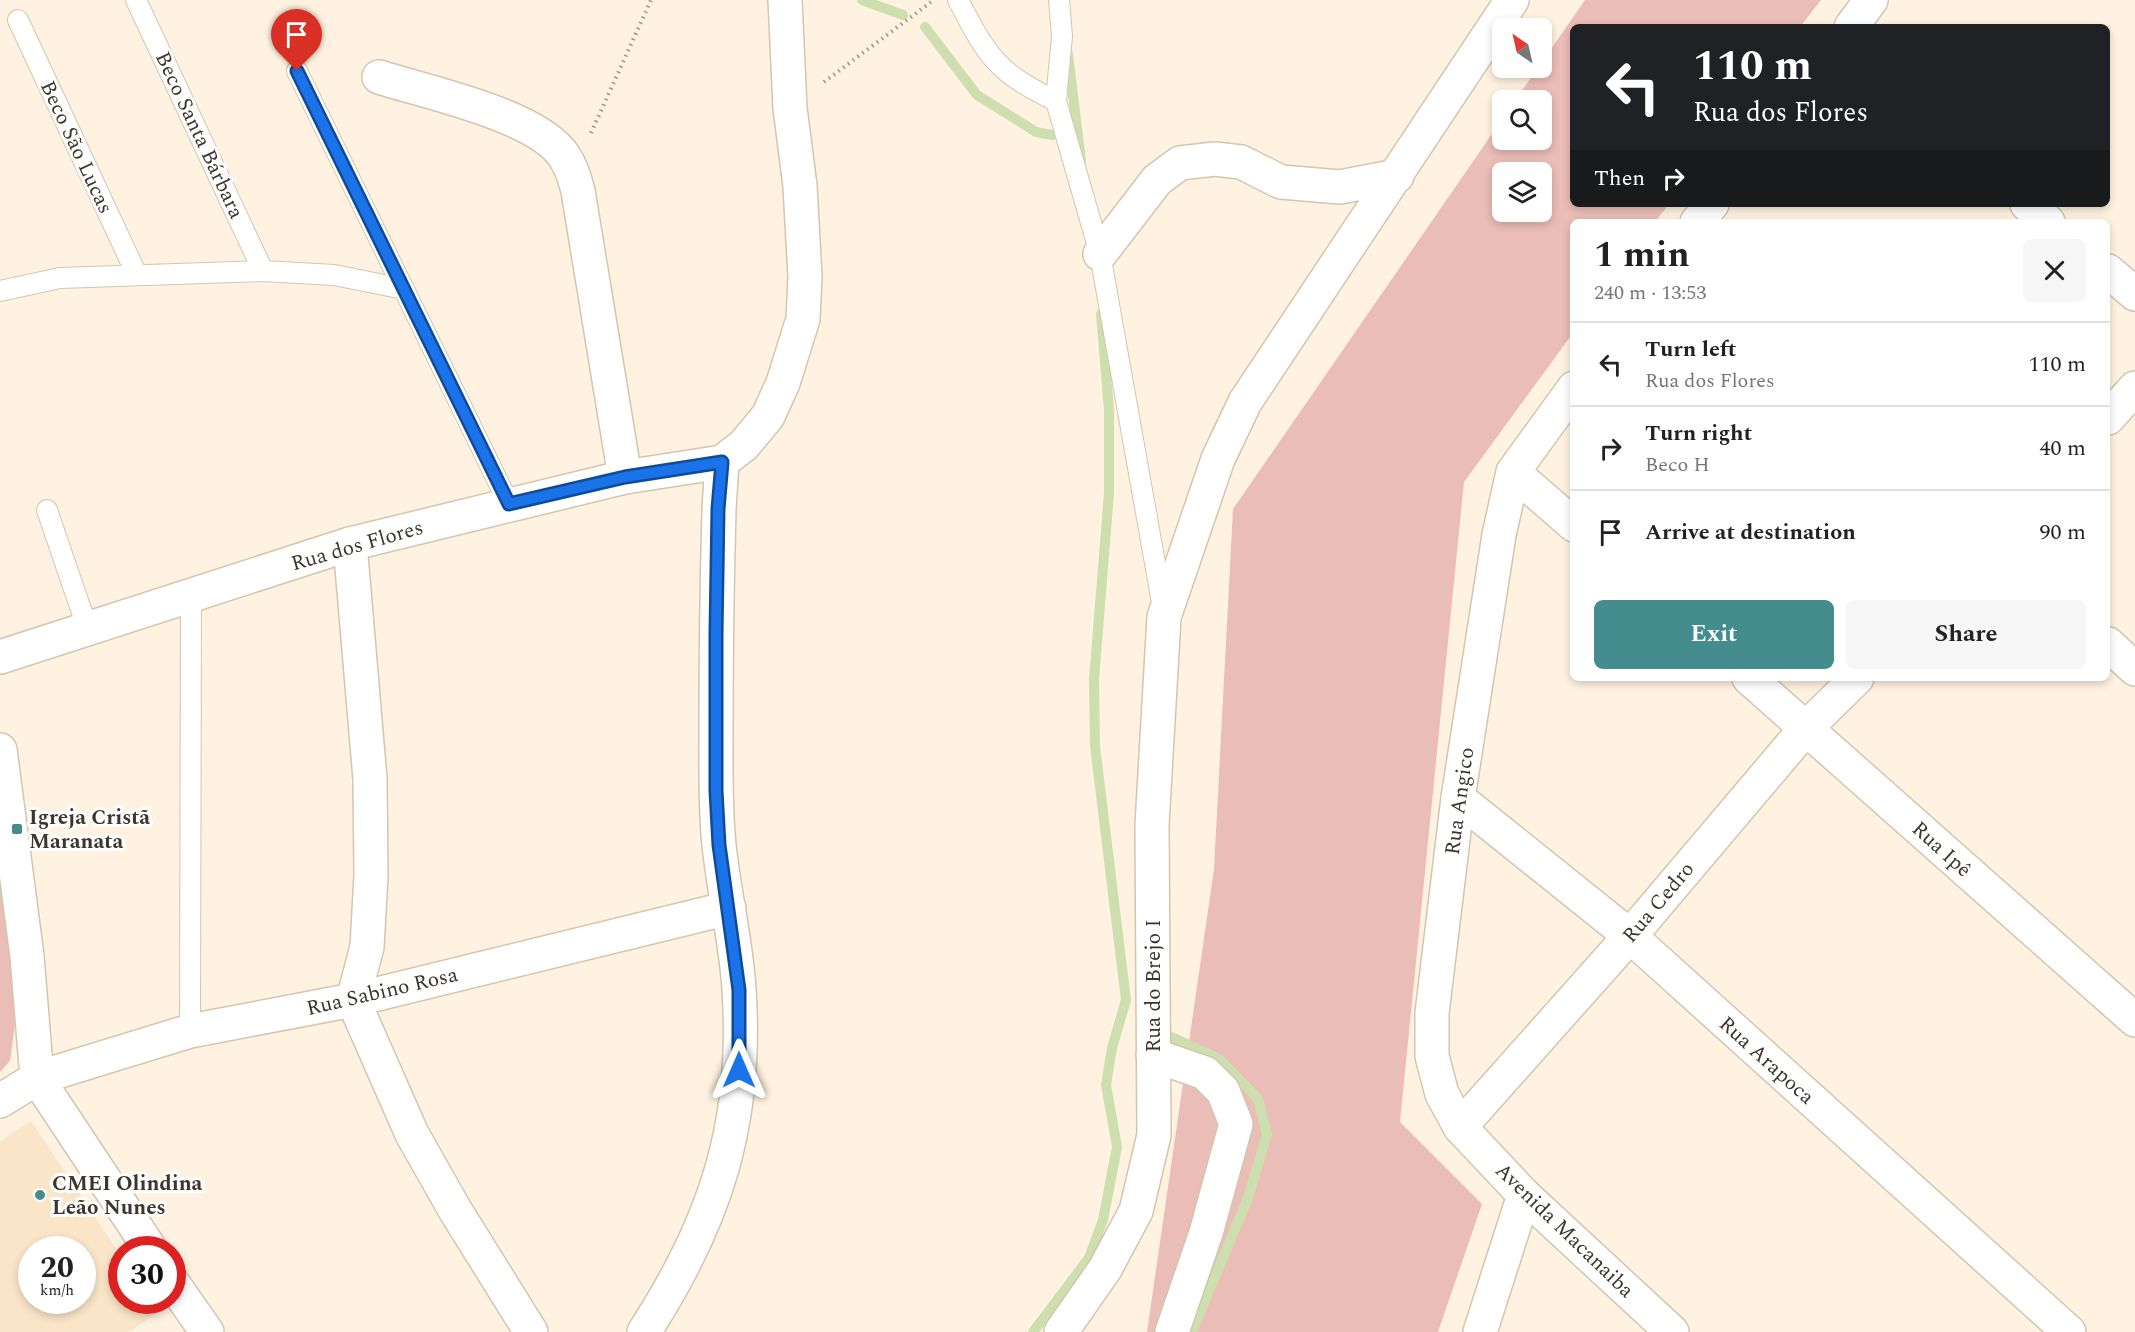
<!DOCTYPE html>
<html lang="en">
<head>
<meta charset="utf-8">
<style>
  :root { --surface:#fff; --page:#f6f6f6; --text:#222; --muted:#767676; --line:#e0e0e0; --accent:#448c8d }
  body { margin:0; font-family:Spectral,serif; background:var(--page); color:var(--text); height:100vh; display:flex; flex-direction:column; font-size:22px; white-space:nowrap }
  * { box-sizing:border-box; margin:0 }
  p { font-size:20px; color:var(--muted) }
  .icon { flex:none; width:33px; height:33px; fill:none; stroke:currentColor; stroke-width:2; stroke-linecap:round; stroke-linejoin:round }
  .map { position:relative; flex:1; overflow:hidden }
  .panel { position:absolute; left:1570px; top:219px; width:540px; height:462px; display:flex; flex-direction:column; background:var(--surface); border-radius:9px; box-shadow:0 3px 9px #0003 }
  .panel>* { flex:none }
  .hud { position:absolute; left:1570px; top:24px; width:540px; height:183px; border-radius:9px; box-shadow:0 3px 9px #0003; background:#202124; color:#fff; overflow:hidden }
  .needle { width:39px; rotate:326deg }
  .fabs { position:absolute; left:1492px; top:18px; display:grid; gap:12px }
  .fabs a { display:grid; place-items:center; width:60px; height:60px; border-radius:9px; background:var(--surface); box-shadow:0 3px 9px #0003; font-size:30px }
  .speed { position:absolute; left:18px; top:1236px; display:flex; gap:12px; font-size:30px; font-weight:700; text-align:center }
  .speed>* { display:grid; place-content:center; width:78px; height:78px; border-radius:50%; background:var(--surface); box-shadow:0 3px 9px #0003; line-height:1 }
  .speed small { font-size:15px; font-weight:400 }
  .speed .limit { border:9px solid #d22; background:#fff; color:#111 }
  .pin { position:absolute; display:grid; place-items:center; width:51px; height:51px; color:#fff; margin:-62px -26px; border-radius:50% 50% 50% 0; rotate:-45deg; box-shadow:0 0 6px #0007 }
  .pin .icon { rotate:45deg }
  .me { position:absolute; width:66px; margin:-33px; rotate:0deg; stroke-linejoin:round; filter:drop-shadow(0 0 4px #0008) }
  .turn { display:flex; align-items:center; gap:21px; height:126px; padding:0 24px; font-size:27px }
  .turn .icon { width:78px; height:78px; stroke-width:2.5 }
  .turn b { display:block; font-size:42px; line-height:51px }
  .then { display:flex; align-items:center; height:57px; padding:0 24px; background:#0003; gap:12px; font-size:22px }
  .round { display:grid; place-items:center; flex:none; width:63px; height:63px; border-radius:9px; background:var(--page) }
  .overview { display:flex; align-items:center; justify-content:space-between; height:102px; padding:0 24px }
  h1 { font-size:36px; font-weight:700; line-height:45px }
  .cta { display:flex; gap:12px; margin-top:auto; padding:12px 24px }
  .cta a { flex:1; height:69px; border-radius:9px; background:var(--accent); color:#fff; font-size:24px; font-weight:700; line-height:69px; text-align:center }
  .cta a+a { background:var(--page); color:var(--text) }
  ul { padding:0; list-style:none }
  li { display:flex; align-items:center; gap:18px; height:84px; padding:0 24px; border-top:2px solid var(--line) }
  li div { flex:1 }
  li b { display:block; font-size:22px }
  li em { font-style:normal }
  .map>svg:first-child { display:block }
  .built { fill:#fae5c8; fill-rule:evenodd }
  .green { fill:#ebbdb7; fill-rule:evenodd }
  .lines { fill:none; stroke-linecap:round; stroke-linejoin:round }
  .stream { stroke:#cedfaf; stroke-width:10 }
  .lane-casing { stroke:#d4c5af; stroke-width:22 }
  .street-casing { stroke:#d4c5af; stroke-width:36 }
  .path { stroke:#9d9386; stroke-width:4; stroke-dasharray:1.5 4.5; stroke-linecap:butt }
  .lane { stroke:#fff; stroke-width:20 }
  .street { stroke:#fff; stroke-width:33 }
  .route-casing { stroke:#114b97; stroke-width:15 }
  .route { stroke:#1a73e8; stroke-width:10 }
  .poi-dot { fill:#448c8d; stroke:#fff; stroke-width:2 }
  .labels { text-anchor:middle; stroke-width:6; stroke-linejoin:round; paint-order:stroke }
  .street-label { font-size:21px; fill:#3d362e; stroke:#fff }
  .poi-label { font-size:21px; font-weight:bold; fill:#3d362e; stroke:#fff; text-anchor:start }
</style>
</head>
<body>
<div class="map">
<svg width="2135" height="1332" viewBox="0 0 2135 1332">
  <rect width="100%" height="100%" fill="#fff2e0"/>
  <path class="built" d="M31 1121 121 1256 122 1300 151 1301 159 1312 129 1332H0V1141ZM32 1250H82V1300H32Z"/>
  <g class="green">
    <path d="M1585 0H1821L1800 27H1574V204H1669L1655 222H1574L1573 333 1464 482 1400 1122 1482 1204 1438 1332H1147L1214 869 1233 509 1503 118V140H1542V100H1515L1538 68H1542V62ZM1503 172H1542V212H1503Z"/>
    <path d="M0 872 17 1009 10 1061 0 1072Z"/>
  </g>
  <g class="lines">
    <g class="stream">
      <path d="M862 0 903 15"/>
      <path d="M925 27 977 95 1036 132 1052 135"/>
      <path d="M1068 54 1081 161"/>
      <path d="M1163 1033 1219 1059 1258 1099 1267 1134 1248 1198 1192 1332"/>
      <path d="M1033 1332 1089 1258 1103 1220 1117 1147 1106 1085 1112 1048 1126 1000 1095 746 1094 679 1109 493V410L1101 314"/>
    </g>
    <defs>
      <g id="lane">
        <path d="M136 0 263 271"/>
        <path d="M958 0C988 57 996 72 1056 101"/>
        <path d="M1059 0 1062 36 1056 101 1100 254 1163 608"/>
        <path d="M18 20 136 273"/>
        <path d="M297 71 509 504"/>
        <path d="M0 291 60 278 263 271 334 275 404 289"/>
        <path d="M47 510 87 627"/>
        <path d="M190 1031 191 595"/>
      </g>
      <g id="street">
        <path d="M1851 27 1871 0"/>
        <path d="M379 77C426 92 537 115 564 156 571 166 575 179 578 191L625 477"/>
        <path d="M2027 204 2048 222"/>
        <path d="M1697 222 1712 204"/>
        <path d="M1100 254 1157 180 1180 163 1215 159 1241 162 1281 182 1340 187 1397 176"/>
        <path d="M2108 271 2135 294"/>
        <path d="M1574 388 1513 472 1499 535 1458 798 1432 1013V1056L1442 1094 1460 1127 1524 1195 1672 1332"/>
        <path d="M2108 418 2135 388"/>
        <path d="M1513 472 1574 525"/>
        <path d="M350 544 370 779 371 876 367 947 353 1000 412 1134 455 1210 531 1332"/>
        <path d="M2108 644 2135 669"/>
        <path d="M0 657 350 544 625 477 722 462"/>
        <path d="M1749 678 2135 1020"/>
        <path d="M0 750 27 956 37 1078 151 1250"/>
        <path d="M1458 798 1630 936 2069 1332"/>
        <path d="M1153 1055 1205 1073 1223 1091 1236 1124 1206 1233 1172 1332"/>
        <path d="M0 1101 37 1078 190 1031 353 1000 729 908"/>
        <path d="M1460 1127 1630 936 1806 728 1857 678"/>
        <path d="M172 1282 207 1332"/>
        <path d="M644 1332C716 1221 748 1122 739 989 736 941 724 893 719 845 715 806 716 766 716 727 716 654 717 581 719 509L722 462 744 445 768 416 783 383 803 319 805 277 800 186 790 108 785 0"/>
        <path d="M1061 1332 1105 1269 1136 1211 1154 1135 1152 825 1164 617 1218 459 1245 402 1512 0"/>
        <path d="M1480 1332 1524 1195"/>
      </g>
    </defs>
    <use href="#lane" class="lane-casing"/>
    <use href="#street" class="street-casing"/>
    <g class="path">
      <path d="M824 82 931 2"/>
      <path d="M591 133 651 0"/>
    </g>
    <use href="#lane" class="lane"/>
    <use href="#street" class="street"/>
  </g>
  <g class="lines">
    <defs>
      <path id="route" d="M297 71 509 504 625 477 722 462 718 509 716 633V791L719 845 739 990V1070"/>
    </defs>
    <use href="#route" class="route-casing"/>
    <use href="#route" class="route"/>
  </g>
  <g class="poi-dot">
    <rect x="11" y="823" width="12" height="12" rx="3"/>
    <circle cx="40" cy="1195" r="6"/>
  </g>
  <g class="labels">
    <g class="street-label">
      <text transform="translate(200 135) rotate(65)" y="7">Beco Santa Bárbara</text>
      <text transform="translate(77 147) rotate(65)" y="7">Beco São Lucas</text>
      <text transform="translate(357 545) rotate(-16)" y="7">Rua dos Flores</text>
      <text transform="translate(1459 801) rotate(-82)" y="7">Rua Angico</text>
      <text transform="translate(1942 849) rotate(42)" y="7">Rua Ipê</text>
      <text transform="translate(1658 902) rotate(-50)" y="7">Rua Cedro</text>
      <text transform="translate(1153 986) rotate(-90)" y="7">Rua do Brejo I</text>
      <text transform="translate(382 991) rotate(-13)" y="7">Rua Sabino Rosa</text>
      <text transform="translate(1767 1060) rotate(42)" y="7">Rua Arapoca</text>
      <text transform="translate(1565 1230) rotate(44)" y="7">Avenida Macanaiba</text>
    </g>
    <g class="poi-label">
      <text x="29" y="824">Igreja Cristã<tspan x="29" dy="24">Maranata</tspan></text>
      <text x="52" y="1190">CMEI Olindina<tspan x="52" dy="24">Leão Nunes</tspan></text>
    </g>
  </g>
</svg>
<div class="fabs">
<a><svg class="needle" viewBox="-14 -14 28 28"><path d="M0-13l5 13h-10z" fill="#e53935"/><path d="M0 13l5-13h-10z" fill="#767676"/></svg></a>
<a><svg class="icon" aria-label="search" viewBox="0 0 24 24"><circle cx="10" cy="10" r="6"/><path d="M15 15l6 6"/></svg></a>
<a><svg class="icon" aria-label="layers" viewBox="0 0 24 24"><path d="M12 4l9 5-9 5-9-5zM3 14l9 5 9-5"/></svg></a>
</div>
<div class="speed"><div>20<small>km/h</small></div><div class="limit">30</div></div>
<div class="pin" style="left:297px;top:71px;background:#d93025"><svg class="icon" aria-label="arrive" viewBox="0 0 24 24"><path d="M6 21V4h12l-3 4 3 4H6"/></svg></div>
<svg class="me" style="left:739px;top:1070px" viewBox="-20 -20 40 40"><path d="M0-17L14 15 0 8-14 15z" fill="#1a73e8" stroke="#fff" stroke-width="4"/></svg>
<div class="hud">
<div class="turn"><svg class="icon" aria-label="left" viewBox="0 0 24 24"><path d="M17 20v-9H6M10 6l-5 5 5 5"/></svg><div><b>110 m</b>Rua dos Flores</div></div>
<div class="then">Then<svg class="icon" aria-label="right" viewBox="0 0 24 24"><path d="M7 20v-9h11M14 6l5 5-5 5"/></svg></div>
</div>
<section class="panel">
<div class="overview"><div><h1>1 min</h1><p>240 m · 13:53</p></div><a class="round"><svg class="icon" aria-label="close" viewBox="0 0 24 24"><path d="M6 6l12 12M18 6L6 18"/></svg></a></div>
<ul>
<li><svg class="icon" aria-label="left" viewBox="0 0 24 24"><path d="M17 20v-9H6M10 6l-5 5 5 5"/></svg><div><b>Turn left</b><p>Rua dos Flores</p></div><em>110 m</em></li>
<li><svg class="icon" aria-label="right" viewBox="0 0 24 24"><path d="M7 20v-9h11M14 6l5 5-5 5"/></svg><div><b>Turn right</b><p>Beco H</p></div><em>40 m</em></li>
<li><svg class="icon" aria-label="arrive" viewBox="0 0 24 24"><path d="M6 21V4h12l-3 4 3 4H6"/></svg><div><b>Arrive at destination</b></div><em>90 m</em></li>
</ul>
<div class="cta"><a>Exit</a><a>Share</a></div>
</section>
</div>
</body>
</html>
